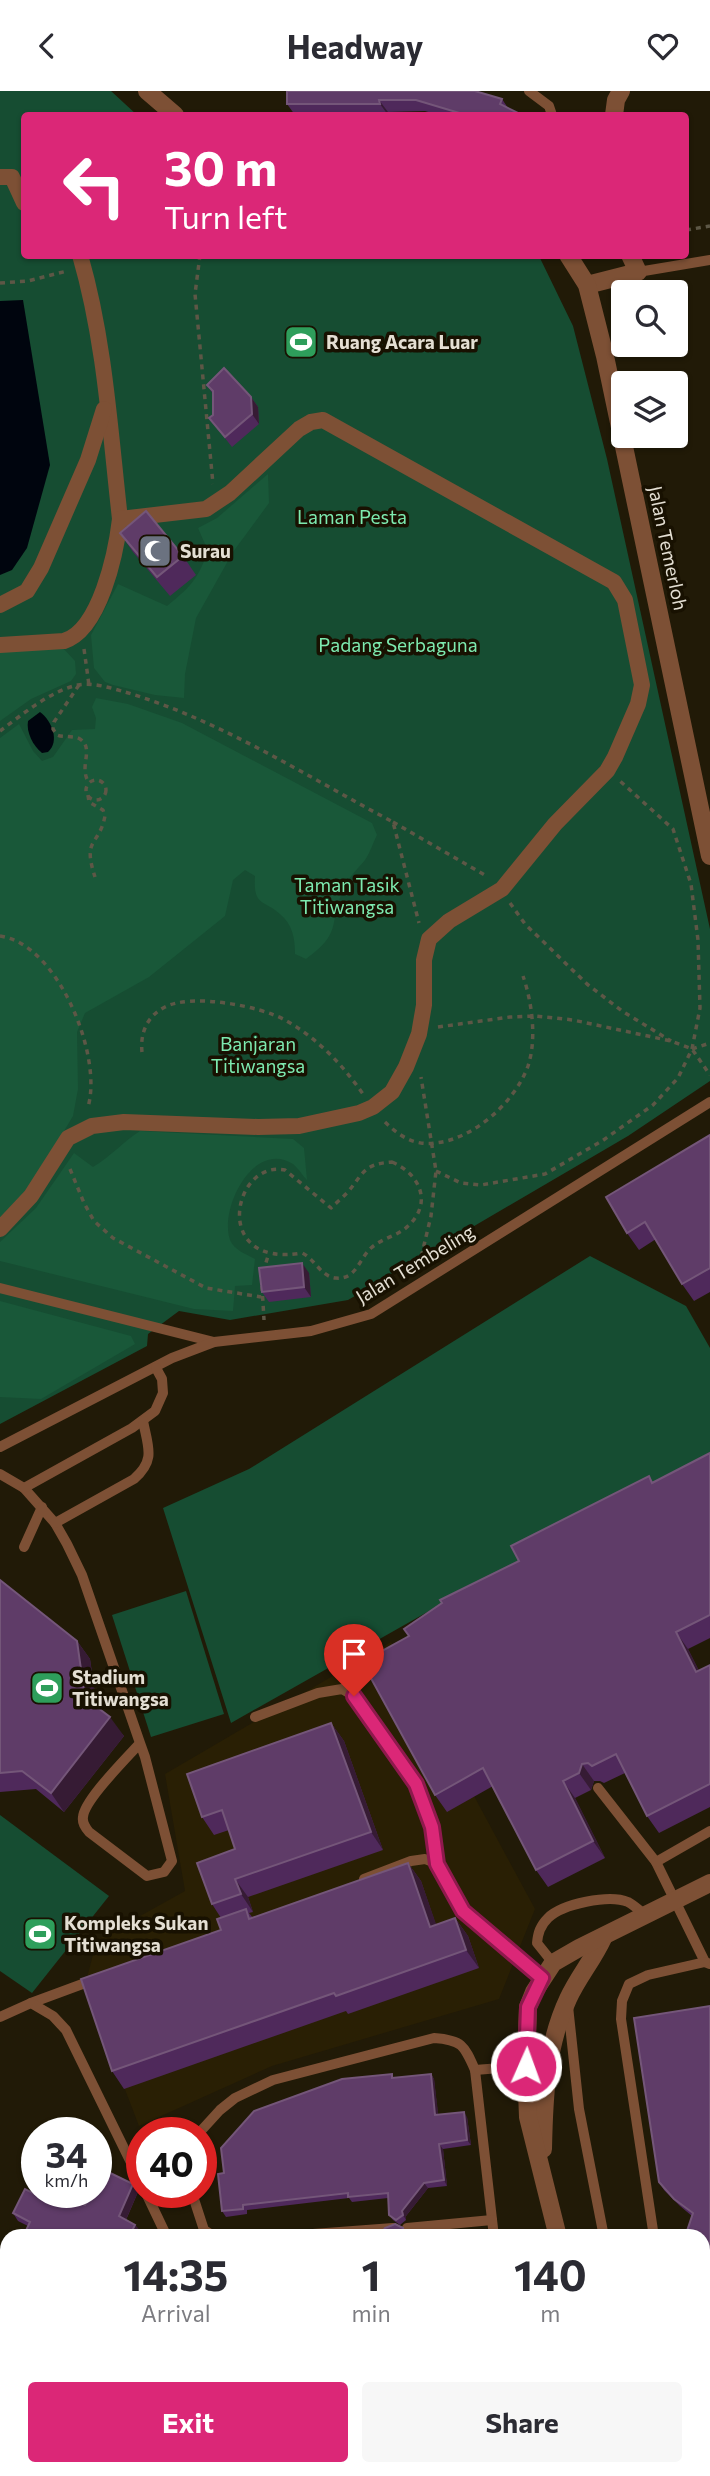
<!DOCTYPE html>
<html lang="en">
<head>
<meta charset="utf-8">
<style>
  :root { --surface:#fff; --page:#f7f7f7; --text:#2b2b33; --muted:#7c7c81; --accent:#db2777 }
  body { margin:0; font-family:Commissioner,sans-serif; background:var(--page); color:var(--text); height:100vh; display:flex; flex-direction:column; font-size:26px; white-space:nowrap }
  * { box-sizing:border-box; margin:0 }
  p { font-size:23px; color:var(--muted) }
  .icon { flex:none; width:38px; height:38px; fill:none; stroke:currentColor; stroke-width:2; stroke-linecap:round; stroke-linejoin:round }
  .map { position:relative; flex:1; overflow:hidden }
  .panel { position:absolute; left:0px; top:2138px; width:710px; height:247px; display:flex; flex-direction:column; background:var(--surface); border-radius:21px 21px 0 0; box-shadow:0 2px 5px #0004 }
  .panel>* { flex:none }
  .banner { position:absolute; left:21px; top:21px; width:668px; height:147px; border-radius:7px; box-shadow:0 2px 5px #0004; background:#db2777; color:#fff; overflow:hidden }
  .tools { position:absolute; left:611px; top:189px; display:grid; gap:14px }
  .tools a { display:grid; place-items:center; width:77px; height:77px; border-radius:7px; background:var(--surface); box-shadow:0 2px 5px #0004; font-size:35px }
  .speed { position:absolute; left:21px; top:2026px; display:flex; gap:14px; font-size:35px; font-weight:700; text-align:center }
  .speed>* { display:grid; place-content:center; width:91px; height:91px; border-radius:50%; background:var(--surface); box-shadow:0 2px 5px #0004; line-height:1 }
  .speed small { font-size:18px; font-weight:400 }
  .speed .limit { border:10px solid #d22; background:#fff; color:#111 }
  .pin { position:absolute; display:grid; place-items:center; width:60px; height:60px; color:#fff; margin:-72px -30px; border-radius:50% 50% 50% 0; rotate:-45deg; box-shadow:0 0 7px #0007 }
  .pin .icon { rotate:45deg }
  .me { position:absolute; width:77px; margin:-38px; rotate:2deg; stroke-linejoin:round; filter:drop-shadow(0 0 5px #0008) }
  .turn { display:flex; align-items:center; gap:24px; height:147px; padding:0 28px; font-size:32px }
  .turn .icon { width:91px; height:91px; stroke-width:2.5 }
  .turn b { display:block; font-size:49px; line-height:60px }
  .eta { display:flex; justify-content:space-evenly; align-items:center; height:119px; text-align:center }
  .eta b { font-size:42px; font-weight:700; line-height:49px }
  .primary-button { display:flex; gap:14px; margin-top:auto; padding:14px 28px }
  .primary-button a { flex:1; height:80px; border-radius:7px; background:var(--accent); color:#fff; font-size:28px; font-weight:700; line-height:80px; text-align:center }
  .primary-button a+a { background:var(--page); color:var(--text) }
  header { display:flex; justify-content:space-between; align-items:center; height:91px; padding:0 28px; background:var(--surface); font-size:32px; font-weight:700 }
  .map>svg:first-child { display:block }
  .built { fill:#291f04 }
  .green { fill:#164d32 }
  .forest { fill:#195839 }
  .water { fill:#00050e }
  .lines { fill:none; stroke-linecap:round; stroke-linejoin:round }
  .path { stroke:#5d5746; stroke-width:3.5; stroke-dasharray:5 5; stroke-linecap:butt }
  .service { stroke:#7d5035; stroke-width:10 }
  .pedestrian { stroke:#7d5035; stroke-width:16 }
  .minor { stroke:#7d5035; stroke-width:18 }
  .tertiary { stroke:#7d5035; stroke-width:18 }
  .wall { fill:#4f295b }
  .shaded-wall { fill:#361b34 }
  .building { fill:#5f3c68; stroke:#745679; stroke-width:2 }
  .route-casing { stroke:#8e194d; stroke-width:18 }
  .route { stroke:#db2777; stroke-width:12 }
  .labels { text-anchor:middle; stroke-width:7; stroke-linejoin:round; paint-order:stroke }
  .poi-label { font-size:19px; font-weight:bold; fill:#e4dfd3; stroke:#181101; text-anchor:start }
  .park-label { font-size:19px; fill:#7deaaf; stroke:#181101 }
  .street-label { font-size:19px; fill:#e4dfd3; stroke:#181101 }
</style>
</head>
<body>
<header><svg class="icon" aria-label="back" viewBox="0 0 24 24"><path d="M15 5l-7 7 7 7"/></svg>Headway<svg class="icon" aria-label="heart" viewBox="0 0 24 24"><path d="M12 20l-8-8c-3-5 5-10 8-4 3-6 11-1 8 4z"/></svg></header>
<div class="map">
<svg width="710" height="2385" viewBox="0 0 710 2385">
  <rect width="100%" height="100%" fill="#211a07"/>
  <path class="built" d="M391 1551 535 1818 499 1908 272 1975 139 2035 85 1894 97 1849 185 1800 165 1683Z"/>
  <g class="green">
    <path d="M0 0H111L137 24H24V164L539 165 573 235 607 368 710 838V990L628 1045 348 1209 230 1229 179 1220 148 1243 147 1255 0 1333Z"/>
    <path d="M590 1165 686 1215 710 1257V1361L231 1632 163 1417 249 1378Z"/>
    <path d="M186 1500 224 1623 151 1646 112 1524Z"/>
    <path d="M0 1724 109 1805 32 1902 0 1880Z"/>
  </g>
  <g class="forest">
    <path d="M268 383 269 412 233 461 196 527 185 583 184 607 155 604 113 594 105 591 94 577 91 544 118 493 167 515C191 495 197 490 208 460L198 437 217 427Z"/>
    <path d="M62 556 75 570 76 583 71 590 31 608 0 630V560Z"/>
    <path d="M96 607 128 613 182 632 372 732 377 744C373 752 370 762 365 769 357 779 348 786 343 799 328 835 343 841 306 868L295 863C295 848 293 834 280 823 264 808 253 816 255 785L245 779 233 789 225 825 149 886 85 922 77 941 78 998 73 1025 33 1092 0 1127V647L19 633 33 660 42 670 53 666 72 639 95 638 96 627 92 616Z"/>
    <path d="M140 1040 293 1048 304 1057 307 1089C303 1085 298 1077 293 1073 254 1048 219 1117 230 1149 234 1159 246 1163 255 1168L252 1194 235 1195 233 1220 194 1218 0 1170V1151L36 1117 74 1062 93 1076C110 1066 123 1051 140 1040Z"/>
    <path d="M0 1210 131 1245 135 1253 41 1308 0 1306Z"/>
  </g>
  <g class="water">
    <path d="M23 209 50 374 27 457 12 479 0 484V210Z"/>
    <path d="M40 621C52 630 60 650 48 661L42 662C33 655 26 641 28 630Z"/>
  </g>
  <g class="lines">
    <g class="path">
      <path d="M686 139 710 135"/>
      <path d="M200 164 195 203 213 393"/>
      <path d="M0 192 28 190 67 180"/>
      <path d="M84 558 89 594"/>
      <path d="M79 594 54 631 53 638 57 644C64 647 73 644 80 648 95 658 78 675 89 692"/>
      <path d="M0 640C23 623 50 600 78 594 92 591 111 597 125 601 220 629 306 685 393 731L419 832"/>
      <circle cx="96" cy="699" r="10"/>
      <path d="M88 704 89 711 103 719 105 725C99 756 82 746 95 786"/>
      <path d="M393 731 488 786"/>
      <path d="M510 812 525 833 587 893 622 920 671 950"/>
      <path d="M0 845C58 853 103 965 88 1016"/>
      <path d="M438 936 510 926 536 925 573 929 671 950 692 958 710 984"/>
      <path d="M692 958 710 952"/>
      <path d="M142 961C140 942 147 925 165 916 192 902 260 915 285 929 317 947 342 973 363 1003"/>
      <path d="M385 1031C395 1041 407 1050 421 1052 465 1057 514 1014 528 975 537 948 532 911 523 885"/>
      <path d="M392 1071C420 1083 433 1112 408 1135 398 1145 382 1147 371 1157 359 1168 356 1189 336 1187 321 1186 315 1168 302 1162 210 1178 233 1068 285 1079L331 1117C336 1112 342 1107 347 1102 364 1082 363 1073 392 1071Z"/>
      <path d="M70 1078 84 1112 94 1130 113 1147 206 1197 261 1206"/>
      <path d="M436 1080 461 1092 481 1094 545 1083 602 1050 653 1014 678 987 692 958 700 917 698 849 691 793 673 738 620 690"/>
      <path d="M419 1175 431 1125 436 1080 421 986"/>
      <path d="M263 1181 269 1162"/>
      <path d="M262 1195 264 1229"/>
    </g>
    <g class="service">
      <path d="M529 0 549 15 552 24"/>
      <path d="M638 181 710 169"/>
      <path d="M0 1197 214 1251"/>
      <path d="M0 1356 172 1267 214 1251 311 1240 371 1223 710 1011"/>
      <path d="M0 1383 24 1397 55 1432 67 1453 82 1484 140 1652 145 1666 172 1770 164 1781 147 1785 89 1741C85 1736 82 1732 83 1726 84 1709 127 1667 140 1652"/>
      <path d="M24 1397 132 1337 155 1320 163 1302 162 1288 156 1277"/>
      <path d="M55 1432 134 1388C156 1369 148 1356 143 1330"/>
      <path d="M24 1456 42 1416"/>
      <path d="M255 1626 318 1602 342 1598 354 1605 416 1693 432 1736 437 1773"/>
      <path d="M598 1697 656 1771 705 1871 710 1873"/>
      <path d="M656 1771 710 1740"/>
      <path d="M364 1788 411 1770 425 1768 437 1773 463 1820 542 1887"/>
      <path d="M553 1872 537 1852C538 1842 540 1835 548 1827 562 1813 609 1803 628 1811 634 1814 640 1820 646 1825"/>
      <path d="M31 1912 96 1888"/>
      <path d="M568 1915 579 2018 604 2146"/>
      <path d="M0 1926 31 1912 53 1925 66 1939 142 2094"/>
      <path d="M475 1979 526 1975"/>
      <path d="M199 2042 220 2019 235 2007 273 1989 434 1947C462 1949 464 1954 475 1979L494 2146"/>
      <path d="M146 2102 167 2146"/>
      <path d="M192 2102 204 2139 215 2146"/>
      <path d="M407 2137 492 2129"/>
      <path d="M273 2146 393 2137"/>
      <path d="M654 2146 621 1928 622 1910 629 1893 648 1884 705 1871"/>
      <path d="M704 2190 710 2192"/>
      <path d="M175 2378V2385"/>
      <path d="M513 2385V2378"/>
    </g>
    <g class="pedestrian">
      <path d="M0 86H12L24 112"/>
      <path d="M80 164C105 250 110 340 120 428"/>
      <path d="M0 514 27 500 41 477 88 369 104 318"/>
      <path d="M0 554 64 550C100 539 116 462 120 428L206 418 230 402 299 338 311 331 323 329 614 491 625 509 642 594 638 613 615 666 607 680 555 733 502 798 449 830 429 848 424 869V914L419 943 406 976 392 1001 373 1016 359 1022 299 1035 258 1036 124 1031 92 1035 68 1047 31 1105 0 1138"/>
    </g>
    <g class="minor">
      <path d="M614 24 616 9 621 0"/>
      <path d="M587 194 638 181 630 164"/>
    </g>
    <g class="tertiary">
      <path d="M147 0 175 24"/>
      <path d="M568 164 587 194 605 265 710 765"/>
      <path d="M543 2058C544 2007 546 1955 568 1908 578 1886 593 1869 603 1847"/>
      <path d="M558 2146 528 2026 526 1975 528 1916 534 1901 553 1872 579 1857 710 1792"/>
      <path d="M599 2378 600 2385"/>
    </g>
  </g>
  <g class="wall">
    <path d="M287 0 502 8 508 17 522 24H438L425 20 388 21V24H295L287 13Z"/>
    <path d="M207 294 251 306 258 316 259 333 232 356 209 327 213 324V303Z"/>
    <path d="M120 442 183 465 196 484 170 505 133 461Z"/>
    <path d="M710 1044V1201L694 1210 682 1193 656 1148 639 1159 627 1142Z"/>
    <path d="M309 1182 311 1206 269 1211 262 1201Z"/>
    <path d="M710 1362V1547L688 1558 699 1580 710 1574V1716L659 1742 647 1725 625 1682 604 1692 600 1690H594L591 1699 575 1707 605 1767 548 1796 536 1779 493 1695 447 1721 435 1704 409 1545 519 1470 653 1391Z"/>
    <path d="M0 1489 77 1550 90 1568 97 1616 124 1645 64 1721 36 1698 0 1701Z"/>
    <path d="M331 1632 344 1650 383 1759 248 1806 253 1821 249 1822 253 1827 408 1772 421 1790 436 1834 455 1827 468 1845 479 1877 348 1923 346 1920 124 1998 112 1980 221 1839V1827L212 1813 235 1758 229 1739 214 1744 202 1726Z"/>
    <path d="M710 1915V2177H707L704 2176V2146L692 2125 680 2115 664 2099 659 2091Z"/>
    <path d="M431 1983 434 1988 438 2024 467 2026 471 2054 443 2058 447 2095 428 2097 406 2125V2129L400 2134 393 2129 389 2124 388 2107 352 2111 349 2107 247 2119V2123L226 2126 222 2120 224 2082 395 1987Z"/>
    <path d="M138 2101 126 2129 135 2134 141 2141 139 2146H23L28 2135 18 2130 13 2122 47 2109 85 2114Z"/>
    <path d="M7 2177V2258L0 2254V2191Z"/>
    <path d="M7 2271V2323L0 2320V2285Z"/>
    <path d="M74 2378H99L86 2385H78Z"/>
  </g>
  <g class="shaded-wall">
    <path d="M379 9 388 21V24L380 13Z"/>
    <path d="M251 306 258 316 259 333 252 323Z"/>
    <path d="M302 1172 309 1182 311 1206 304 1196Z"/>
    <path d="M676 1541 688 1558 708 1598 696 1581Z"/>
    <path d="M77 1550 90 1568 98 1625 85 1607Z"/>
    <path d="M110 1626 124 1645 64 1721 51 1702Z"/>
    <path d="M331 1632 344 1650 383 1759 371 1741Z"/>
    <path d="M582 1673 594 1690 591 1699 579 1682Z"/>
    <path d="M563 1690 575 1707 605 1767 593 1750Z"/>
    <path d="M408 1772 421 1790 443 1853 430 1836Z"/>
    <path d="M235 1788 248 1806 253 1821 241 1803Z"/>
    <path d="M455 1827 468 1845 479 1877 466 1859Z"/>
    <path d="M431 1983 434 1988 439 2029 435 2024Z"/>
    <path d="M464 2021 467 2026 471 2054 467 2049Z"/>
    <path d="M439 2053 443 2058 447 2095 444 2089Z"/>
    <path d="M424 2092 428 2097 406 2125V2129L403 2124 402 2120Z"/>
    <path d="M133 2093 138 2101 124 2133 119 2125Z"/>
    <path d="M135 2134 141 2141 139 2146H129Z"/>
    <path d="M403 2137 408 2146H404Z"/>
    <path d="M454 2378H459L460 2385H455Z"/>
  </g>
  <g class="building">
    <path d="M287 0H475L502 8 500 13 522 24H466L416 9H379L380 13H287Z"/>
    <path d="M224 277 251 306 252 323 225 346 209 327 213 324V300L207 294Z"/>
    <path d="M146 420 183 465 157 486 120 442Z"/>
    <path d="M710 1044V1177L682 1193 645 1131 627 1142 606 1106Z"/>
    <path d="M302 1172 304 1196 262 1201 259 1177Z"/>
    <path d="M710 1362V1524L676 1541 696 1581 710 1574V1693L647 1725 616 1663 592 1675 588 1672 582 1673 579 1682 563 1690 593 1750 536 1779 483 1677 435 1704 362 1571 409 1545 404 1538 442 1512 440 1509 519 1470 511 1455 649 1385 652 1392Z"/>
    <path d="M0 1489 77 1550 85 1607 110 1626 51 1702 22 1680 0 1682Z"/>
    <path d="M331 1632 371 1741 235 1788 241 1803 212 1813 197 1772 235 1758 222 1719 202 1726 187 1683Z"/>
    <path d="M408 1772 430 1836 455 1827 466 1859 336 1905 334 1902 112 1980 81 1888 221 1839 217 1828 246 1818 249 1828Z"/>
    <path d="M710 1915V2165L709 2169H704V2146H685L693 2122 674 2108 659 2091 634 1927Z"/>
    <path d="M392 1983V1987L431 1983 435 2024 464 2021 467 2049 439 2053 444 2089 424 2092 402 2120 403 2124 396 2129 389 2124 388 2102 348 2106V2102L243 2114V2118L222 2120 218 2083 224 2082 221 2057 254 2020 342 1988Z"/>
    <path d="M102 2078 133 2093 119 2125 135 2134 129 2146H120L111 2141 109 2146H23L30 2131 13 2122 25 2098 47 2109 50 2102H60L85 2114 91 2102H96V2091Z"/>
    <path d="M395 2133 403 2137 404 2146H378L385 2137Z"/>
    <path d="M7 2177V2253L0 2249V2191Z"/>
    <path d="M7 2271V2318L0 2315V2285Z"/>
    <path d="M0 2359 7 2364V2378H50L59 2385H0Z"/>
    <path d="M114 2378H156L159 2383 155 2385H118Z"/>
    <path d="M226 2378H454L455 2385H227Z"/>
  </g>
  <g class="lines">
    <defs>
      <path id="route" d="M354 1605 416 1693 432 1736 437 1773 463 1820 542 1887 528 1916 526 1975"/>
    </defs>
    <use href="#route" class="route-casing"/>
    <use href="#route" class="route"/>
  </g>
  <defs>
    <symbol id="stadium-square" viewBox="-11 -11 22 22"><rect x="-9" y="-9" width="18" height="18" rx="4" fill="#2e9e5b" stroke="#181101"/><path d="M0-5a6.5 5 0 1 0 0 10a6.5 5 0 1 0 0-10ZM-3.5-1.8h7v3.6h-7Z" fill="#fff"/></symbol>
    <symbol id="mosque-square" viewBox="-11 -11 22 22"><rect x="-9" y="-9" width="18" height="18" rx="4" fill="#6b7280" stroke="#181101"/><path d="M3.5-4.9A6 6 0 1 0 3.5 4.9A5 5 0 1 1 3.5-4.9Z" fill="#fff"/></symbol>
  </defs>
  <g fill-rule="evenodd">
    <use href="#stadium-square" x="282" y="232" width="38" height="38"/>
    <use href="#mosque-square" x="136" y="441" width="38" height="38"/>
    <use href="#stadium-square" x="28" y="1578" width="38" height="38"/>
    <use href="#stadium-square" x="21" y="1824" width="38" height="38"/>
  </g>
  <g class="labels">
    <g class="poi-label">
      <text x="326" y="258">Ruang Acara Luar</text>
      <text x="180" y="467">Surau</text>
      <text x="72" y="1593">Stadium<tspan x="72" dy="22">Titiwangsa</tspan></text>
      <text x="64" y="1839">Kompleks Sukan<tspan x="64" dy="22">Titiwangsa</tspan></text>
    </g>
    <g class="park-label">
      <text x="352" y="433">Laman Pesta</text>
      <text x="398" y="561">Padang Serbaguna</text>
      <text x="347" y="801">Taman Tasik<tspan x="347" dy="22">Titiwangsa</tspan></text>
      <text x="258" y="960">Banjaran<tspan x="258" dy="22">Titiwangsa</tspan></text>
    </g>
    <g class="street-label">
      <text transform="translate(668 457) rotate(78)" y="7">Jalan Temerloh</text>
      <text transform="translate(415 1173) rotate(-31)" y="7">Jalan Tembeling</text>
    </g>
  </g>
</svg>
<div class="tools">
<a><svg class="icon" aria-label="search" viewBox="0 0 24 24"><circle cx="10" cy="10" r="6"/><path d="M15 15l6 6"/></svg></a>
<a><svg class="icon" aria-label="layers" viewBox="0 0 24 24"><path d="M12 4l9 5-9 5-9-5zM3 14l9 5 9-5"/></svg></a>
</div>
<div class="speed"><div>34<small>km/h</small></div><div class="limit">40</div></div>
<div class="pin" style="left:354px;top:1605px;background:#d93025"><svg class="icon" aria-label="arrive" viewBox="0 0 24 24"><path d="M6 21V4h12l-3 4 3 4H6"/></svg></div>
<svg class="me" style="left:526px;top:1975px" viewBox="-20 -20 40 40"><circle r="17" fill="#db2777" stroke="#fff" stroke-width="3"/><path d="M0-11L8 9 0 5-8 9z" fill="#fff"/></svg>
<div class="banner">
<div class="turn"><svg class="icon" aria-label="left" viewBox="0 0 24 24"><path d="M17 20v-9H6M10 6l-5 5 5 5"/></svg><div><b>30 m</b>Turn left</div></div>
</div>
<section class="panel">
<div class="eta">
<div><b>14:35</b><p>Arrival</p></div>
<div><b>1</b><p>min</p></div>
<div><b>140</b><p>m</p></div>
</div>
<div class="primary-button"><a>Exit</a><a>Share</a></div>
</section>
</div>
</body>
</html>
